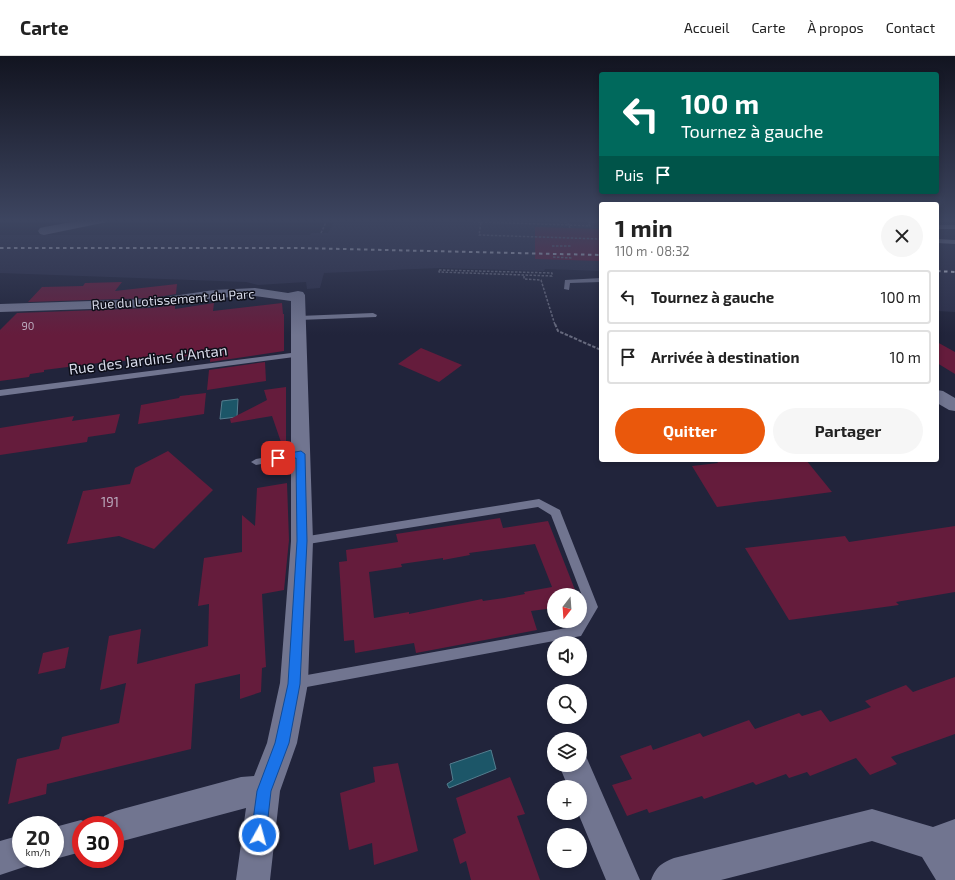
<!DOCTYPE html>
<html lang="fr">
<head>
<meta charset="utf-8">
<style>
  :root { --surface:#fff; --page:#f6f6f6; --text:#222; --muted:#767676; --line:#e0e0e0; --accent:#ea580c }
  body { margin:0; font-family:"Exo 2",sans-serif; background:var(--page); color:var(--text); height:100vh; display:flex; flex-direction:column; font-size:15px; white-space:nowrap }
  * { box-sizing:border-box; margin:0 }
  p { font-size:13px; color:var(--muted) }
  .icon { flex:none; width:22px; height:22px; fill:none; stroke:currentColor; stroke-width:2; stroke-linecap:round; stroke-linejoin:round }
  .map { position:relative; flex:1; overflow:hidden }
  .sheet { position:absolute; left:599px; top:146px; width:340px; height:260px; display:flex; flex-direction:column; background:var(--surface); border-radius:4px; box-shadow:0 2px 6px #0003 }
  .sheet>* { flex:none }
  .hud { position:absolute; left:599px; top:16px; width:340px; height:122px; border-radius:4px; box-shadow:0 2px 6px #0003; background:#00695c; color:#fff; overflow:hidden }
  .needle { width:26px; rotate:197deg }
  .fabs { position:absolute; left:547px; top:532px; display:grid; gap:8px }
  .fabs a { display:grid; place-items:center; width:40px; height:40px; border-radius:50%; background:var(--surface); box-shadow:0 2px 6px #0003; font-size:20px }
  .speed { position:absolute; left:12px; top:760px; display:flex; gap:8px; font-size:20px; font-weight:700; text-align:center }
  .speed>* { display:grid; place-content:center; width:52px; height:52px; border-radius:50%; background:var(--surface); box-shadow:0 2px 6px #0003; line-height:1 }
  .speed small { font-size:10px; font-weight:400 }
  .speed .limit { border:6px solid #d22; background:#fff; color:#111 }
  .pin { position:absolute; display:grid; place-items:center; width:34px; height:34px; color:#fff; margin:-17px; border-radius:8px; box-shadow:0 2px 6px #0006 }
  .me { position:absolute; width:44px; margin:-22px; rotate:7deg; stroke-linejoin:round; filter:drop-shadow(0 0 3px #0008) }
  .turn { display:flex; align-items:center; gap:14px; height:84px; padding:0 16px; font-size:18px }
  .turn .icon { width:52px; height:52px; stroke-width:2.5 }
  .turn b { display:block; font-size:28px; line-height:34px }
  .then { display:flex; align-items:center; height:38px; padding:0 16px; background:#0003; gap:8px; font-size:15px }
  .round { display:grid; place-items:center; flex:none; width:42px; height:42px; border-radius:21px; background:var(--page) }
  .headline { display:flex; align-items:center; justify-content:space-between; height:68px; padding:0 16px }
  h1 { font-size:24px; font-weight:700; line-height:30px }
  .button { display:flex; gap:8px; margin-top:auto; padding:8px 16px }
  .button a { flex:1; height:46px; border-radius:24px; background:var(--accent); color:#fff; font-size:16px; font-weight:700; line-height:46px; text-align:center }
  .button a+a { background:var(--page); color:var(--text) }
  ul { padding:0; list-style:none }
  li { display:flex; align-items:center; gap:12px; height:54px; margin:0 8px 6px; padding:0 8px; border:2px solid var(--line); border-radius:4px }
  li div { flex:1 }
  li b { display:block; font-size:15px }
  li em { font-style:normal }
  header { display:flex; align-items:center; gap:24px; box-sizing:border-box; height:56px; padding:0 20px; background:var(--surface); border-bottom:1px solid var(--line) }
  header strong { font-size:19px }
  nav { display:flex; gap:22px; margin-inline-start:auto; font-size:14px }
  .map>svg:first-child { display:block }
  .built { fill:#2c2f4a }
  .water { fill:#1c5668; stroke:#547e8f }
  .building { fill:#651c3c; fill-rule:evenodd }
  .lines { fill:none; stroke-linecap:round; stroke-linejoin:round }
  .path-far1 { stroke:#66697d; stroke-width:1.5; stroke-dasharray:2.5 1.5; stroke-linecap:butt }
  .path { stroke:#66697d; stroke-width:2; stroke-dasharray:3.5 1.5; stroke-linecap:butt }
  .service { fill:#717590; fill-rule:evenodd }
  .minor { fill:#717590; fill-rule:evenodd }
  .rail { stroke:#c4c7d7; stroke-width:2; stroke-dasharray:3.5 3.5; stroke-linecap:butt }
  .route { fill:#1a73e8; stroke:#114b97 }
  .labels { text-anchor:middle; stroke-width:3; stroke-linejoin:round; paint-order:stroke }
  .far-number-label { font-size:11px; fill:#bbabbe }
  .far-street-label { font-size:13px; fill:#d8dbea; stroke:#0d0e18 }
  .number-label { font-size:13px; fill:#bbabbe }
  .street-label { font-size:15px; fill:#d8dbea; stroke:#0d0e18 }
</style>
</head>
<body>
<header>
<strong>Carte</strong>
<nav><a>Accueil</a><a>Carte</a><a>À propos</a><a>Contact</a></nav>
</header>
<div class="map">
<svg width="955" height="824" viewBox="0 0 955 824">
  <rect width="100%" height="100%" fill="#21243b"/>
  <g class="built">
    <path d="M335 164H601V215L545 213 544 215 439 212 324 217 320 232 307 233 306 226 258 229 246 226 0 217V179H310L311 177H328Z"/>
    <path d="M937 164H955V256L937 255Z"/>
  </g>
  <g class="water">
    <path d="M238 343 237 361 220 363 222 345Z"/>
    <path d="M491 694 496 713 449 732 447 728 453 724 450 708Z"/>
  </g>
  <g class="building">
    <path d="M535 171 601 173V205L535 203Z"/>
    <path d="M122 226 115 235 177 228 176 238 152 242 28 246 42 231 83 230 85 227Z"/>
    <path d="M214 247 213 255 282 247 283 258H284V295L210 306 211 297 165 303V300L114 306 115 305 44 314V316L30 318 29 321 0 325V274L17 257 152 252 175 249V253Z"/>
    <path d="M937 286 955 296V318L937 307Z"/>
    <path d="M421 292 462 309 439 326 398 308Z"/>
    <path d="M265 306 266 325 207 334 209 314Z"/>
    <path d="M286 331V389H282L272 360 231 367 230 363 267 344 264 334Z"/>
    <path d="M206 337 204 358 138 368 141 349 179 342 180 340Z"/>
    <path d="M120 358 115 377 88 381 87 386 0 399V372L74 360 72 365Z"/>
    <path d="M168 395 213 434 154 493 119 480 67 488 83 435 130 428 135 412Z"/>
    <path d="M716 404H806L832 436 717 451 692 410 718 407Z"/>
    <path d="M287 427 289 484 284 534 262 538 266 611 262 612 261 636 240 643V618L195 628 191 693 47 728 46 738 8 748 17 703 59 693 62 681 119 667 126 627 100 634 109 580 141 573 137 608 208 590 209 548 198 550 204 502 242 496V459L255 470 257 432Z"/>
    <path d="M500 462 503 472 548 465 577 539H554V552L531 555 537 574 416 597 414 587 355 597 354 584 344 585 339 506 347 505 346 494 398 486 396 478ZM535 488 552 531 524 536 525 538 504 542 483 545 482 543 409 558V556L374 562 369 516 402 511 401 508 443 502V504L470 499 469 497Z"/>
    <path d="M955 470V536L896 546 899 549 789 564 745 492 845 480 849 486Z"/>
    <path d="M69 591 65 612 38 618 43 597Z"/>
    <path d="M955 621V678L891 701 897 708 870 719 856 702 810 720 807 716 789 722 786 718 756 729 753 726 704 743 702 740 649 757 647 753 627 760 612 729 632 723 620 700 651 689 653 694 700 677 703 681 749 664 755 673 799 657 802 660 821 654 830 666 871 651 865 645 906 629 913 636Z"/>
    <path d="M398 707 418 795 374 809 372 787 349 794 340 737 375 726 373 711Z"/>
    <path d="M510 721 525 758 517 760 540 824H471L466 805 460 808 453 783 466 777 456 742Z"/>
  </g>
  <g class="lines">
    <g class="path-far1">
      <path d="M450 164 481 166 479 179 601 183"/>
      <path d="M586 164 588 167"/>
      <path d="M481 166 569 169 567 166 528 164"/>
      <path d="M570 172 569 169 590 170 588 167 601 165"/>
      <path d="M321 177 327 164"/>
      <path d="M552 190H571"/>
      <path d="M553 201 572 202"/>
      <path d="M439 214 552 217V220L439 216Z"/>
      <path d="M524 220V223L541 224 555 269"/>
    </g>
    <path class="path" d="M555 268 558 275 601 294"/>
    <g class="service">
      <rect x="937" y="169" width="18" height="4"/>
      <path d="M937 183 955 184V188L937 187Z"/>
      <path d="M601 222V226L570 227 569 234 564 233 565 224Z"/>
      <path d="M373 257 377 259 376 261 299 264 295 262 299 260Z"/>
      <path d="M299 296 303 298 302 300 0 340V334Z"/>
      <path d="M301 395 304 396 306 398 304 400 256 409 251 406 256 403Z"/>
      <path d="M539 443 560 454 561 457 598 551 581 580 296 633 291 631 289 627 291 623 296 621 572 571 576 565H580V559L586 550 551 459 538 451 302 489 298 488 296 485 298 482 302 481Z"/>
    </g>
    <g class="minor">
      <path d="M84 164H108L106 166 102 167 44 179 40 178 38 175 40 172 44 171Z"/>
      <path d="M255 232 288 237 298 235 303 236 305 239 313 485 308 627 297 687 280 735 270 824H236L246 752 115 787V769H100L104 760 115 755 241 721 254 720 267 687 280 627 291 485V245L255 240 214 242 152 251 0 256V248L152 243 214 234Z"/>
      <path d="M937 334 943 335 955 342V355L949 354 937 347Z"/>
      <path d="M580 696 585 698 640 824H606L578 757H580V731H568L559 709H580Z"/>
      <path d="M872 753 933 771 955 763V824H936L922 801 872 785 721 824H651C657 810 660 808 674 802Z"/>
      <path d="M81 764 93 769H81V796L55 803H54L55 771Z"/>
      <path d="M21 779V803H35L33 808 0 819V785Z"/>
    </g>
    <g class="rail">
      <path d="M0 192H300L601 199"/>
      <path d="M937 215 955 216"/>
    </g>
  </g>
  <linearGradient id="sky" x2="0" y2="1"><stop stop-color="#121420"/><stop offset="0.59" stop-color="#3d4560"/><stop offset="1" stop-color="#3d4560" stop-opacity="0"/></linearGradient>
  <rect width="955" height="279" fill="url(#sky)"/>
  <path class="route" d="M301 395 305 398 307 485 300 628 289 687 271 735 266 779 264 785 259 787 253 785 251 779 257 735 275 687 288 628 297 485 296 402 278 405 273 402 278 399Z"/>
  <g class="labels">
    <g class="far-number-label">
      <text x="28" y="274">90</text>
    </g>
    <g class="far-street-label">
      <text transform="translate(173 243) rotate(-4)" y="5">Rue du Lotissement du Parc</text>
    </g>
    <g class="number-label">
      <text x="110" y="451">191</text>
    </g>
    <g class="street-label">
      <text transform="translate(148 304) rotate(-7)" y="5">Rue des Jardins d'Antan</text>
    </g>
  </g>
</svg>
<div class="fabs">
<a><svg class="needle" viewBox="-14 -14 28 28"><path d="M0-13l5 13h-10z" fill="#e53935"/><path d="M0 13l5-13h-10z" fill="#767676"/></svg></a>
<a><svg class="icon" aria-label="sound" viewBox="0 0 24 24"><path d="M4 9h4l5-4v14l-5-4H4zM17 9q2 3 0 6"/></svg></a>
<a><svg class="icon" aria-label="search" viewBox="0 0 24 24"><circle cx="10" cy="10" r="6"/><path d="M15 15l6 6"/></svg></a>
<a><svg class="icon" aria-label="layers" viewBox="0 0 24 24"><path d="M12 4l9 5-9 5-9-5zM3 14l9 5 9-5"/></svg></a>
<a>+</a>
<a>−</a>
</div>
<div class="speed"><div>20<small>km/h</small></div><div class="limit">30</div></div>
<div class="pin" style="left:278px;top:402px;background:#d93025"><svg class="icon" aria-label="arrive" viewBox="0 0 24 24"><path d="M6 21V4h12l-3 4 3 4H6"/></svg></div>
<svg class="me" style="left:259px;top:779px" viewBox="-20 -20 40 40"><circle r="17" fill="#1a73e8" stroke="#fff" stroke-width="3"/><path d="M0-11L8 9 0 5-8 9z" fill="#fff"/></svg>
<div class="hud">
<div class="turn"><svg class="icon" aria-label="left" viewBox="0 0 24 24"><path d="M17 20v-9H6M10 6l-5 5 5 5"/></svg><div><b>100 m</b>Tournez à gauche</div></div>
<div class="then">Puis<svg class="icon" aria-label="arrive" viewBox="0 0 24 24"><path d="M6 21V4h12l-3 4 3 4H6"/></svg></div>
</div>
<section class="sheet">
<div class="headline"><div><h1>1 min</h1><p>110 m · 08:32</p></div><a class="round"><svg class="icon" aria-label="close" viewBox="0 0 24 24"><path d="M6 6l12 12M18 6L6 18"/></svg></a></div>
<ul>
<li><svg class="icon" aria-label="left" viewBox="0 0 24 24"><path d="M17 20v-9H6M10 6l-5 5 5 5"/></svg><div><b>Tournez à gauche</b></div><em>100 m</em></li>
<li><svg class="icon" aria-label="arrive" viewBox="0 0 24 24"><path d="M6 21V4h12l-3 4 3 4H6"/></svg><div><b>Arrivée à destination</b></div><em>10 m</em></li>
</ul>
<div class="button"><a>Quitter</a><a>Partager</a></div>
</section>
</div>
</body>
</html>
